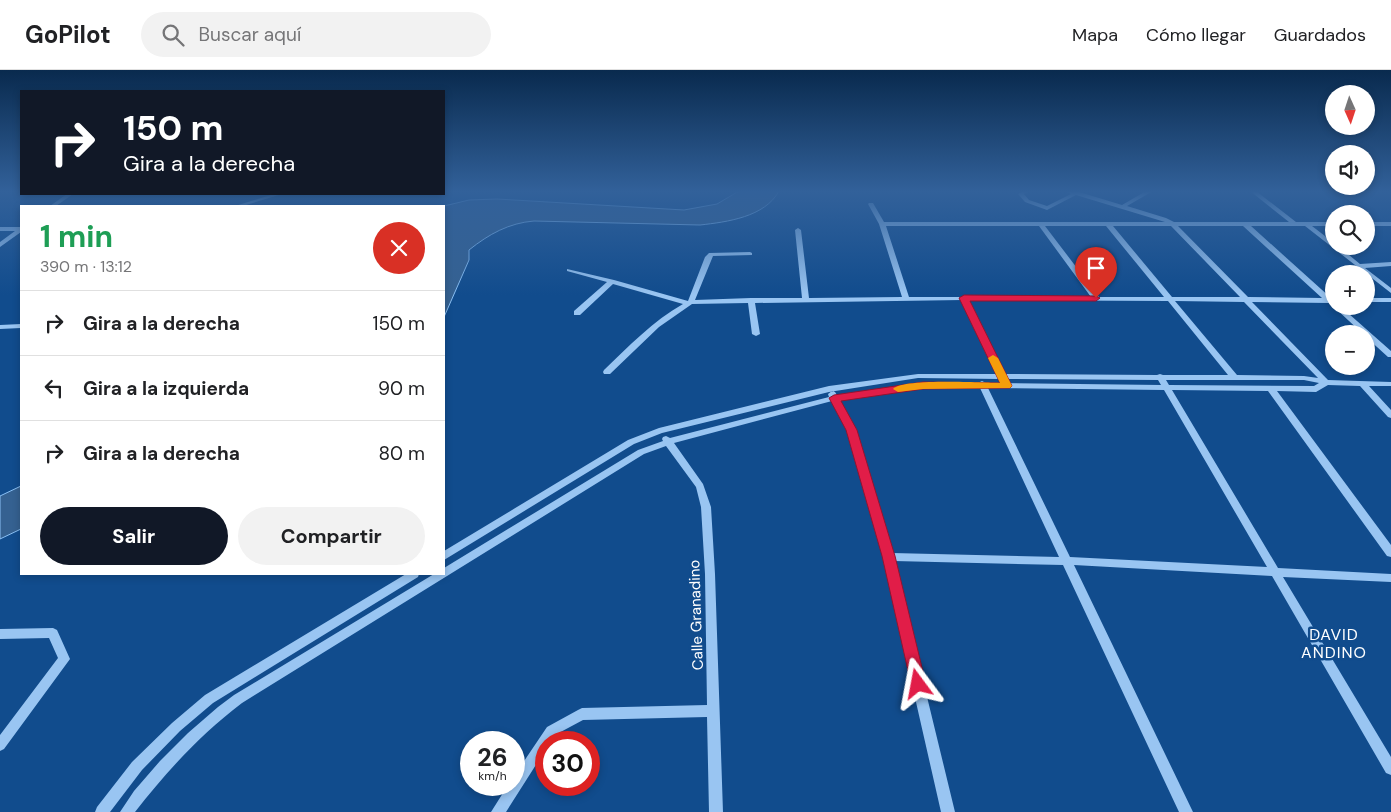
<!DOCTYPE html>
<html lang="es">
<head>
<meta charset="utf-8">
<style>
  :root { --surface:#fff; --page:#f2f2f2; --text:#202124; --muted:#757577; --line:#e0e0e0; --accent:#111827 }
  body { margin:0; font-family:"DM Sans",sans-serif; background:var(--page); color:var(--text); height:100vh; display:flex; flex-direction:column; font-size:19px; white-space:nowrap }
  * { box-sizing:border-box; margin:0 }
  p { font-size:16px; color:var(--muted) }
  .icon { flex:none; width:28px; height:28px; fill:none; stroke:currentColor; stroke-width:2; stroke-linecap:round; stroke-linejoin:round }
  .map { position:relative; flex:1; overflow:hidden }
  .drawer { position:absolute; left:20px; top:135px; width:425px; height:370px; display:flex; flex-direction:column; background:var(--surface); border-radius:0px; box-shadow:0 2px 8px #0003 }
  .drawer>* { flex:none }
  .guide { position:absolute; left:20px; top:20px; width:425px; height:105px; border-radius:0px; box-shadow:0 2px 8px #0003; background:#111827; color:#fff; overflow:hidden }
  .needle { width:32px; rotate:177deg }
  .controls { position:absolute; left:1325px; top:15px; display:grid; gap:10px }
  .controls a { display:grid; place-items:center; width:50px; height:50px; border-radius:50%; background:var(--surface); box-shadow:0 2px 8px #0003; font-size:25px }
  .speed { position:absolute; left:460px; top:661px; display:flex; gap:10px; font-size:25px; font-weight:700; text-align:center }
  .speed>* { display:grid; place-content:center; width:65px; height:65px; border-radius:50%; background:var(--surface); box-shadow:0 2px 8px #0003; line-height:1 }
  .speed small { font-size:12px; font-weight:400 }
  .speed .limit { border:8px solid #d22; background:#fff; color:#111 }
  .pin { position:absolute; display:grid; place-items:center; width:42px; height:42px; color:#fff; margin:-51px -21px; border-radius:50% 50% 50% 0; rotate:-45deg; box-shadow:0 0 5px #0007 }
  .pin .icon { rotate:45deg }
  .me { position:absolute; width:55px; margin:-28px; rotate:347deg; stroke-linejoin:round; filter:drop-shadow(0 0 4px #0008) }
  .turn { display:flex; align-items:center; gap:18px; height:105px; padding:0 20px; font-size:22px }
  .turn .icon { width:65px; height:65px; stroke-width:2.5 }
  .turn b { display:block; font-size:35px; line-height:42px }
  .round { display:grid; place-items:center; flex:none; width:52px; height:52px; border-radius:26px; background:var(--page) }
  .head { display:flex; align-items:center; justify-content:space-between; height:85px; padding:0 20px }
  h1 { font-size:30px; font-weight:700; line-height:38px; color:#1e9e55 }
  .button { display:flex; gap:10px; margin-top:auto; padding:10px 20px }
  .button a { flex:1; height:58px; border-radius:30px; background:var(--accent); color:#fff; font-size:20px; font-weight:700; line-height:58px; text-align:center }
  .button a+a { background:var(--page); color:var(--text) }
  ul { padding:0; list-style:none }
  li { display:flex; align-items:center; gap:15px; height:65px; padding:0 20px; border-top:1px solid var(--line) }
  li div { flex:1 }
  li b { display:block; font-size:19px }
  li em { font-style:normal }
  header { display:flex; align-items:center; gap:30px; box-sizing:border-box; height:70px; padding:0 25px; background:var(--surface); border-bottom:1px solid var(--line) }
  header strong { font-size:24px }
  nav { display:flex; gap:28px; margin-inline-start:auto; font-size:18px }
  .search { width:350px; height:45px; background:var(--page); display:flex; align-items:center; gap:12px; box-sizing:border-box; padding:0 18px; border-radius:28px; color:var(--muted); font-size:19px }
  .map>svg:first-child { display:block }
  .water { fill:#356191; stroke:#8ac0f5 }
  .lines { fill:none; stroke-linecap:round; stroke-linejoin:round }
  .minor { fill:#99c5f2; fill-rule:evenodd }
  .route { fill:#e11d48; stroke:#92132f }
  .slow { fill:#f59e0b }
  .labels { text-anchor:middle; stroke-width:5; stroke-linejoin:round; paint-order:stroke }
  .near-street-label { font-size:15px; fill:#fff; stroke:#114c8d }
  .near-neighbourhood-label { font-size:16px; letter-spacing:1px; fill:#fff; stroke:#114c8d }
</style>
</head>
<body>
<header>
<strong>GoPilot</strong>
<div class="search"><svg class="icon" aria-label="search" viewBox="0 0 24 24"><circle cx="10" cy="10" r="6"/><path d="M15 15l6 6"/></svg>Buscar aquí</div>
<nav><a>Mapa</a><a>Cómo llegar</a><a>Guardados</a></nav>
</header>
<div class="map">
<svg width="1391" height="742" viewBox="0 0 1391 742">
  <rect width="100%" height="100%" fill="#114c8d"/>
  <g class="water">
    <path d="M739 121H779C765 147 727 152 700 155L534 151C509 153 489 164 469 180V190L444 247V136L469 130 497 129 684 140 717 134Z"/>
    <path d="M21 416V459L0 469V426Z"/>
  </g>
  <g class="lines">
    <g class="minor">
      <path d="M1023 121H1030L1024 124 1029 130 1047 136 1071 124 1065 121H1076L1122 135 1146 121H1153L1127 136 1166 148 1174 152H1289L1250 121H1256L1296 152H1334V156H1312L1334 173V176H1338L1360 194 1391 192V196L1365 198 1391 218V223L1305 156H1251L1331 228H1334V232L1330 233 1252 232 1328 310 1391 312V316H1369L1391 340V348L1388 347 1360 316 1328 315 1316 322 1277 321 1391 475V487L1387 486 1268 321 1172 320 1278 498 1391 504V512L1283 507 1391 687V705L1386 703 1272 506 1074 495 1193 742H1179L1063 495 894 491 955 742H941L883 487 848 360 832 331 674 373 703 414 711 437 715 504 723 742H709L707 647 583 650 555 665 551 672H546V679L506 742H491L508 715H514V706L547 657 578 640 582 638 707 635 705 504 701 437 696 417 666 376 644 384 242 633C201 664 167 701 135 742H120L134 721 160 691 188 663 218 637 234 625 434 504H444V498L638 380 663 371 662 369 663 367 666 366 670 368 829 327 828 324 832 321 835 322 837 325 923 313H978L982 311 986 313 1161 315 1158 310 1007 309 1003 311 999 309 918 308 829 322 662 363 634 374 444 490V481L628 370 659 358 829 316 918 304H997L962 230 755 233 760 264 756 266 752 264 748 233 692 234 659 257 610 304H604L603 302 604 300C629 276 653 251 683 234L613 214 580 245H574V241L607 212 567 201V199L614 210 688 231 705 187 709 183 750 182 752 183V185L713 186 695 230 751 228H802L795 160 798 158 801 160 809 228 902 227 879 154 868 134 869 133H873L884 152H1165L1076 125 1047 140 1025 132 1018 124ZM886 156H1039L1091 227H909ZM1045 156H1106L1164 227H1099ZM1113 156H1171L1240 227H1172ZM1178 156H1243L1322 228 1248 227ZM969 230 1168 231 1228 305H1163L1160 304 1157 305 1005 304ZM1175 231 1244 232 1318 308 1304 306 1237 305ZM1166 310H1304L1319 313 1314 316 1169 315ZM923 317 980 318 1059 487 892 483 856 360 839 330ZM988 318 1164 320 1267 497 1070 487Z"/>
      <path d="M67 124H73L56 136H50Z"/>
      <path d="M274 124H282L243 136H235Z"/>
      <rect x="1366" y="152" width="25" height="4"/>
      <path d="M0 157H21V162L0 177V172L15 161H0Z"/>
      <rect x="1366" y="228" width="25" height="4"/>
      <path d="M1334 234V236H1340L1391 281V287H1388L1366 267V264H1363L1334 237 1332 236Z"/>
      <path d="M21 254V258L0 259V255Z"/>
      <path d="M406 504H419L418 507 213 633 180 661 142 700 110 742H95L97 737 132 692 172 653 205 625Z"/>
      <path d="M53 558 57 560 70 589 4 679 0 681V665L58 588 49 568 0 569V559Z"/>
    </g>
  </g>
  <linearGradient id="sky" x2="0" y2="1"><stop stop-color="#092a4e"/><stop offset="0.54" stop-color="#32619a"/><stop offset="1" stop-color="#32619a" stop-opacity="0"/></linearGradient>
  <rect width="1391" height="225" fill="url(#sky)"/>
  <path class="route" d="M964 225 1096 226 1100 228 1096 231H970L1012 316 1010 318 923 319 841 331 857 360 895 486 926 614 924 619 918 621 913 619 911 614 882 486 846 360 829 328 834 325 923 312 1000 313 959 228Z"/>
  <path class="slow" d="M993 285 998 288 1012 316 1010 318 923 319 898 322 893 319C904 308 981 313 1000 313L988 288Z"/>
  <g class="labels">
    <g class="near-street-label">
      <text transform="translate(696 545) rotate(-92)" y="5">Calle Granadino</text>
    </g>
    <g class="near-neighbourhood-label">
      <text x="1334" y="570">DAVID<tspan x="1334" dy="18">ANDINO</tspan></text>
    </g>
  </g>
</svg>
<div class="controls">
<a><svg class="needle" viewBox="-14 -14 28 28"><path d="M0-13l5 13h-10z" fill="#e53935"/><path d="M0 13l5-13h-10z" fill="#757577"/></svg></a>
<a><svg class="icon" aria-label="sound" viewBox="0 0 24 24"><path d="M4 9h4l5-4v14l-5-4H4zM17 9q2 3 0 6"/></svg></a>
<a><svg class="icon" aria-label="search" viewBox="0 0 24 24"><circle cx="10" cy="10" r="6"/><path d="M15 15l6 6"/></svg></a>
<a>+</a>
<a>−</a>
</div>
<div class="speed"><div>26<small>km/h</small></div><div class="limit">30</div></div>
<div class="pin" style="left:1096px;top:228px;background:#d93025"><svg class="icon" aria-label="arrive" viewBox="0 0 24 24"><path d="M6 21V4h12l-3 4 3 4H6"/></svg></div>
<svg class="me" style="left:918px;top:614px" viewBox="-20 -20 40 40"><path d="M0-17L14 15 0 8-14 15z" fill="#e11d48" stroke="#fff" stroke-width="4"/></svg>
<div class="guide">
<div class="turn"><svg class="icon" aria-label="right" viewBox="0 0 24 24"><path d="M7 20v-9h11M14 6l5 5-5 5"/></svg><div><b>150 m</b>Gira a la derecha</div></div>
</div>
<section class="drawer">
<div class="head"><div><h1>1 min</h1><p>390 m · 13:12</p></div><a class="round" style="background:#d93025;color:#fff"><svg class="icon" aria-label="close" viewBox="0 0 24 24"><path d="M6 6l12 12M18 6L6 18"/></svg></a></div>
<ul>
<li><svg class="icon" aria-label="right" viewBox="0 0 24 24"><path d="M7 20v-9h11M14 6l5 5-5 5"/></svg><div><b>Gira a la derecha</b></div><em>150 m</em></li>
<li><svg class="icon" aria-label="left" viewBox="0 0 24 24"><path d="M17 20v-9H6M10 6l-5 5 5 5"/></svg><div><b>Gira a la izquierda</b></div><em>90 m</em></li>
<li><svg class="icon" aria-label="right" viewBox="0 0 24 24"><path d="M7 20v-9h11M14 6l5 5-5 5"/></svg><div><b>Gira a la derecha</b></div><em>80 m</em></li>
</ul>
<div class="button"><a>Salir</a><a>Compartir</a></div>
</section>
</div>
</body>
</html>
